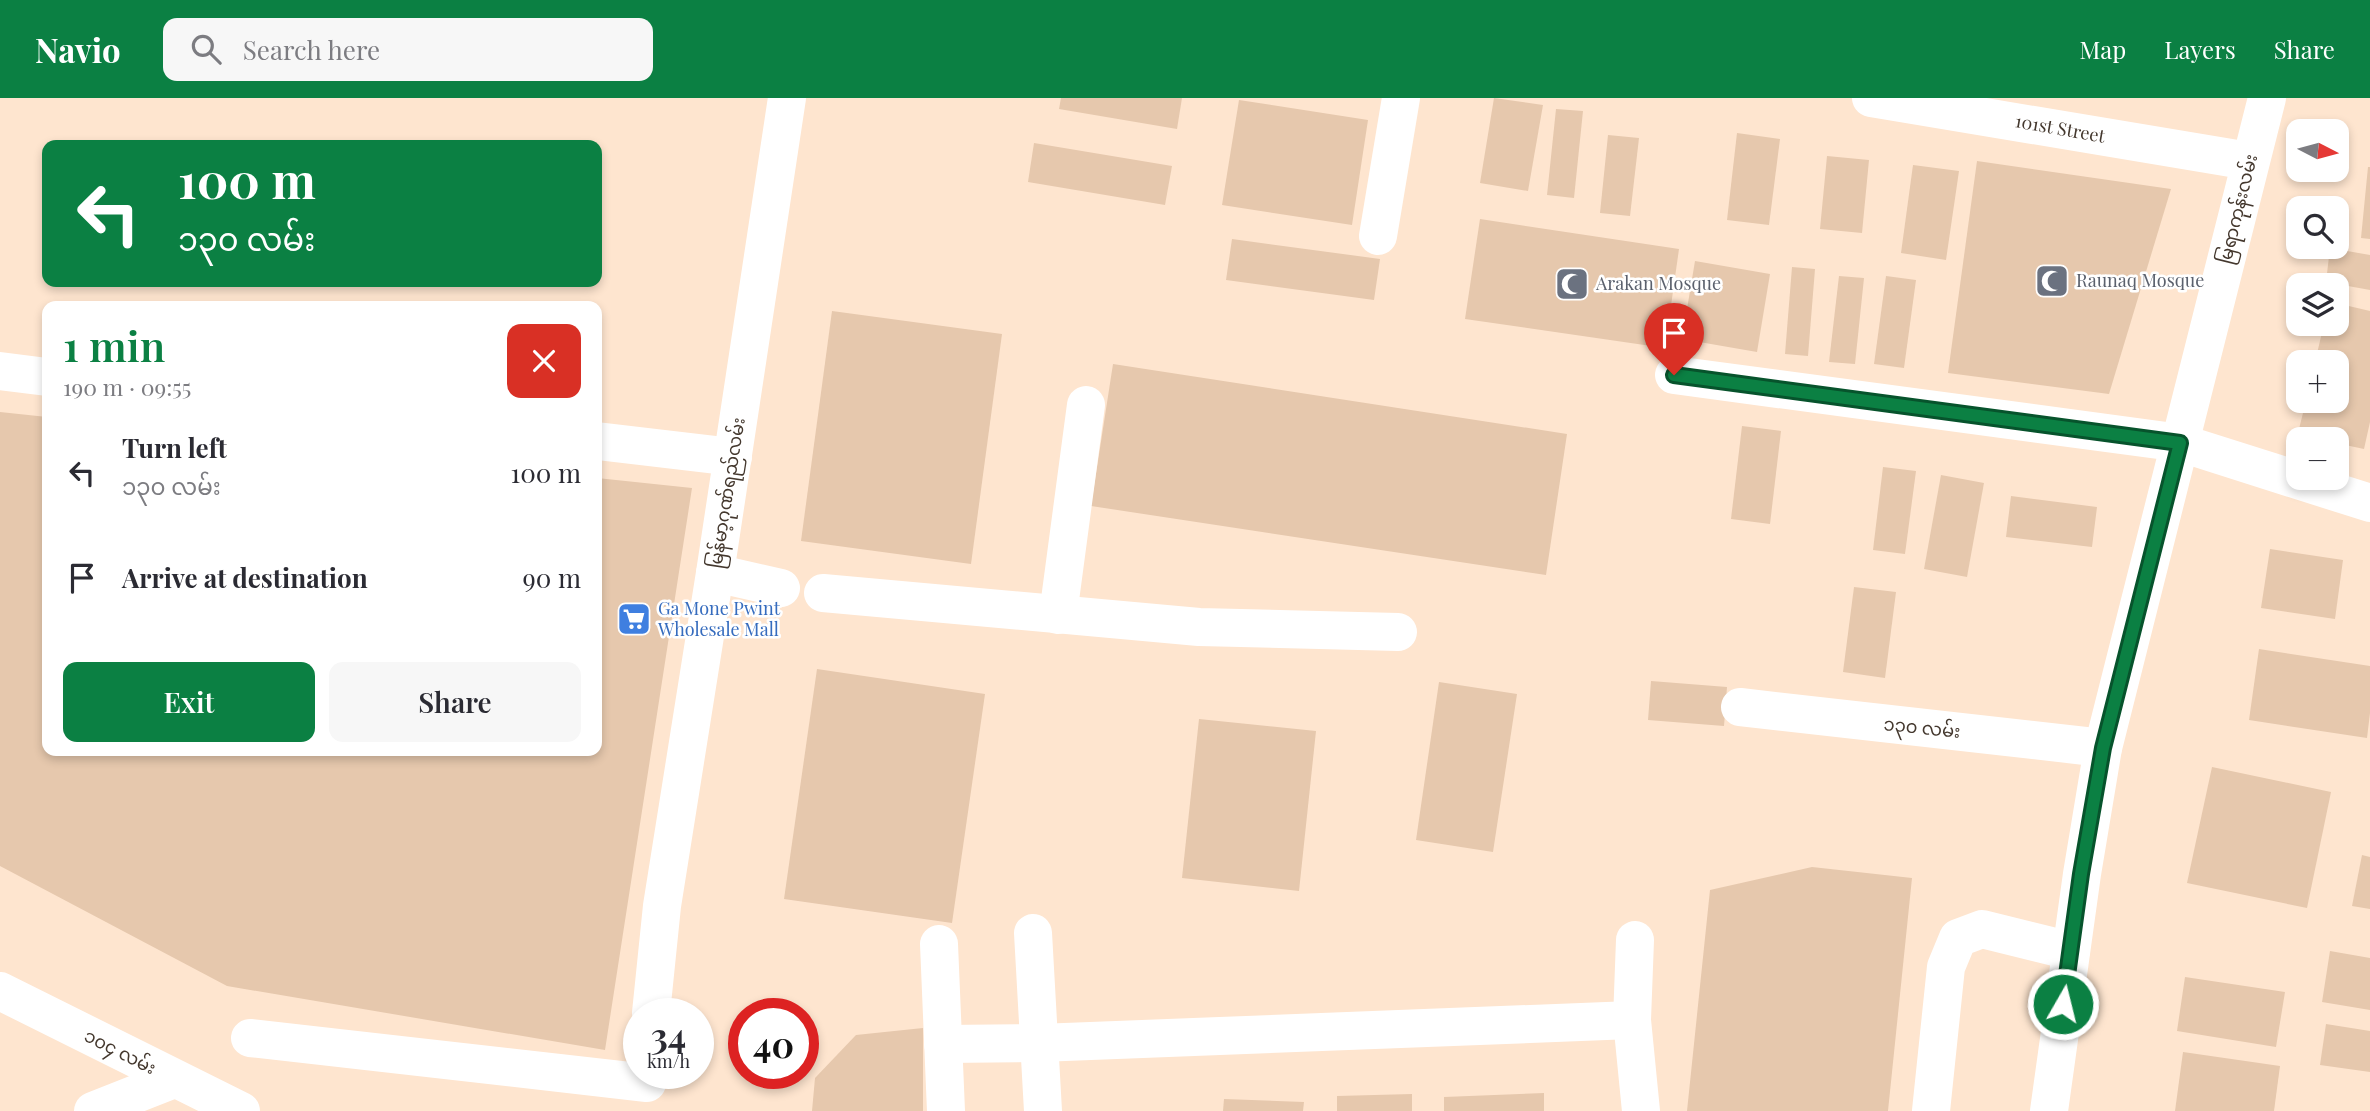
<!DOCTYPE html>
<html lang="en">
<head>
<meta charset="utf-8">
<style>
  :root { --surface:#fff; --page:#f7f7f7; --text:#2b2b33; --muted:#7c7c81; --accent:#0b8043 }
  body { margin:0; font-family:"Playfair Display","Noto Sans Myanmar",serif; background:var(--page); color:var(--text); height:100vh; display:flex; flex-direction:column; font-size:26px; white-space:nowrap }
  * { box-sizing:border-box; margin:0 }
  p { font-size:23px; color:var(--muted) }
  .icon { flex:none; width:38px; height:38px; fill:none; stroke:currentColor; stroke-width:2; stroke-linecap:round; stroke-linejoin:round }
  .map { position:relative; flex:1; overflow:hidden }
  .details { position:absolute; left:42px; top:203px; width:560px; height:455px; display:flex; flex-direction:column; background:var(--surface); border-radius:14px; box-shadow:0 4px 10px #0003 }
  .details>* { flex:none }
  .banner { position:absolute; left:42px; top:42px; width:560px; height:147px; border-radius:14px; box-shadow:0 4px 10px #0003; background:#0b8043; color:#fff; overflow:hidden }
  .needle { width:46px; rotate:96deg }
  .fabs { position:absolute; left:2286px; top:21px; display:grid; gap:14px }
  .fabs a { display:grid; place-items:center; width:63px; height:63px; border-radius:14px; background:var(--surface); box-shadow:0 4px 10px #0003; font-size:35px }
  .speed { position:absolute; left:623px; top:900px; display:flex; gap:14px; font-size:35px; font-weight:700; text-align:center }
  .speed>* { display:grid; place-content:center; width:91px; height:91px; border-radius:50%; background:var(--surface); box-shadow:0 4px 10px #0003; line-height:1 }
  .speed small { font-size:18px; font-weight:400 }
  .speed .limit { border:10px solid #d22; background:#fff; color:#111 }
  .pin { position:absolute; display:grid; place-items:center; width:60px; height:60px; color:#fff; margin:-72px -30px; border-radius:50% 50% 50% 0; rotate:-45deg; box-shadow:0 0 7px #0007 }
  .pin .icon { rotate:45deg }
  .me { position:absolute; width:77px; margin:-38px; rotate:8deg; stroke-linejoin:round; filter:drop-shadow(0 0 5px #0008) }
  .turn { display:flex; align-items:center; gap:24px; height:147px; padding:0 21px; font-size:32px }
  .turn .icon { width:91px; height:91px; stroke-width:2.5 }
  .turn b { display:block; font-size:49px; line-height:60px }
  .round { display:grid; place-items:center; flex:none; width:74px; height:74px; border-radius:14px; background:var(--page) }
  .overview { display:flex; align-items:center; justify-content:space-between; height:119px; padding:0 21px }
  h1 { font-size:42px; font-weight:600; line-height:52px; color:var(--accent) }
  .primary-button { display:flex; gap:14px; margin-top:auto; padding:14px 21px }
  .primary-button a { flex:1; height:80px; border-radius:14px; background:var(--accent); color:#fff; font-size:28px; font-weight:600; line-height:80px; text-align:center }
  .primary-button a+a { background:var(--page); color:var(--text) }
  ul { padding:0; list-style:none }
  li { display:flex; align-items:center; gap:21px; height:105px; padding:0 21px }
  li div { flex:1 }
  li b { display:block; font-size:26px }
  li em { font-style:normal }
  header { display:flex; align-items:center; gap:42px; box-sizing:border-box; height:98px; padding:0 35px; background:var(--accent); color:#fff }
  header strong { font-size:33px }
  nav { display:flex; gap:38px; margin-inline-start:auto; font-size:24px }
  .search { width:490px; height:63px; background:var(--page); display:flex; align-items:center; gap:18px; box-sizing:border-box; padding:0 24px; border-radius:14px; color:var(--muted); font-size:26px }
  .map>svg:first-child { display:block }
  .building { fill:#e6c8ad }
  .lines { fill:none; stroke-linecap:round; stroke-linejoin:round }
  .minor { stroke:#fff; stroke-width:38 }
  .route-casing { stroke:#07532c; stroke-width:18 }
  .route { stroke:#0b8043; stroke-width:12 }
  .labels { text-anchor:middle; stroke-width:5; stroke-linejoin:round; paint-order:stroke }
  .street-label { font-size:18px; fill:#44382e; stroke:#fff }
  .worship-label { font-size:18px; fill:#5b616d; stroke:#fff; text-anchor:start }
  .shop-label { font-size:18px; fill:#366cbe; stroke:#fff; text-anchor:start }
</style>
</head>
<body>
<header>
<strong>Navio</strong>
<div class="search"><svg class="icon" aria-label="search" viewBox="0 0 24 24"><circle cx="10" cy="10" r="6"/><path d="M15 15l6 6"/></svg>Search here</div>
<nav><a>Map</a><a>Layers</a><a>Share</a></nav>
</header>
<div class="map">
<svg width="2370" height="1013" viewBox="0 0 2370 1013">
  <rect width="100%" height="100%" fill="#fee5cf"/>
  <g class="building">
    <path d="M1061 0H1182L1177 31 1059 11Z"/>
    <path d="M1494 0 1543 7 1528 93 1480 85Z"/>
    <path d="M1239 2 1368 22 1352 127 1222 107Z"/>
    <path d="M1556 11 1583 13 1574 100 1547 97Z"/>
    <path d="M1737 35 1780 41 1769 127 1727 122Z"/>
    <path d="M1608 37 1639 40 1630 118 1600 115Z"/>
    <path d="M1034 45 1172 68 1165 107 1028 84Z"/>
    <path d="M1827 58 1869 62 1862 135 1820 131Z"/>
    <path d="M1977 63 2171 91 2109 296 1948 275Z"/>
    <path d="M1913 67 1959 73 1946 162 1901 155Z"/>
    <path d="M2368 69H2370V141L2361 140Z"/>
    <path d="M1480 121 1679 151 1665 250 1465 221Z"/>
    <path d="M1232 141 1380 161 1374 202 1226 182Z"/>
    <path d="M2330 150 2370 157V192L2326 184Z"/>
    <path d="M1695 163 1770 176 1757 254 1682 241Z"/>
    <path d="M1792 169 1815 171 1808 258 1785 256Z"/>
    <path d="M1839 178 1864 180 1855 266 1829 264Z"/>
    <path d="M1886 178 1916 182 1904 270 1874 266Z"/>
    <path d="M2336 205 2370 213V324L2364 351 2336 345V341H2323L2298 335 2306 303H2336V264H2315L2324 226H2336Z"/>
    <path d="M832 213 1002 236 971 466 801 443Z"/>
    <path d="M1113 266 1567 336 1546 477 1091 408Z"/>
    <path d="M0 314 47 319V653H597V380L692 390 605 952 227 888 0 768Z"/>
    <path d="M1742 328 1781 333 1770 426 1731 421Z"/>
    <path d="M1883 369 1916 373 1905 456 1873 452Z"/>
    <path d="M1941 377 1984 385 1967 479 1924 471Z"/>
    <path d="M2011 398 2097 409 2092 449 2006 439Z"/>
    <path d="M2270 451 2343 462 2335 521 2261 510Z"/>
    <path d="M1854 489 1896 494 1885 580 1843 574Z"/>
    <path d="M2259 551 2370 568V615L2367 640 2249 622Z"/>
    <path d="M817 571 985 596 952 825 784 801Z"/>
    <path d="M1651 583 1727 589 1724 628 1648 622Z"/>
    <path d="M1439 584 1517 596 1493 754 1416 742Z"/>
    <path d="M1199 621 1316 633 1299 793 1182 780Z"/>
    <path d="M2212 669 2331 694 2307 810 2187 785Z"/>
    <path d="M2362 757 2370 759V811L2352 808Z"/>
    <path d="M1812 769 1912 780 1888 1013H1687L1710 792Z"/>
    <path d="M2330 853 2370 860V912L2322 904Z"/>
    <path d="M2185 879 2285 894 2276 949 2177 933Z"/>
    <path d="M2326 926 2370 933V974L2320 967Z"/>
    <path d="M923 930V1013H812L815 980 856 937Z"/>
    <path d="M2183 954 2280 968 2274 1013H2175Z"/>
    <path d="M1544 995V1013H1444V999Z"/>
    <path d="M1412 996V1013H1337V998Z"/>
    <path d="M1224 1001 1304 1004 1303 1013H1223Z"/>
  </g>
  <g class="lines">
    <g class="minor">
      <path d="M1871 0 2249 63"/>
      <path d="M1378 138 1401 0"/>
      <path d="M0 273 47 279"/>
      <path d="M1674 277 2181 345 2370 405"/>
      <path d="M597 343 733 359"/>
      <path d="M715 475 781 490"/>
      <path d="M823 495 1199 529 1398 534"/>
      <path d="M1058 517 1086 307"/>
      <path d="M1740 609 2103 650"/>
      <path d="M1033 835 1043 1013"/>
      <path d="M1635 842 1632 922 1641 1013"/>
      <path d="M939 846 946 1013"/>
      <path d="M0 893 241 1013"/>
      <path d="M651 915 662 808 715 475 787 0"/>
      <path d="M250 940 647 985"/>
      <path d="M943 946 1039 945 1632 922"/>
      <path d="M93 1013 174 981"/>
      <path d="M1931 1013 1946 869 1958 840 1982 831 2071 853"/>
      <path d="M2049 1013 2082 776 2103 650 2267 0"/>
    </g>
  </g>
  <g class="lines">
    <defs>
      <path id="route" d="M1674 277 2180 345 2103 650 2081 776 2063 906"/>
    </defs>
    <use href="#route" class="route-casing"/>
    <use href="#route" class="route"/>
  </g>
  <defs>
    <symbol id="mosque-square" viewBox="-11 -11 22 22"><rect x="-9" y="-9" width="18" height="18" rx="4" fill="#6b7280" stroke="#fff"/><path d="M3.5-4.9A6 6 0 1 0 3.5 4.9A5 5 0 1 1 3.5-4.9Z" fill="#fff"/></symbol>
    <symbol id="supermarket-square" viewBox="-11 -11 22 22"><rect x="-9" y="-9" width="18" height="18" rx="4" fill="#3f7fe0" stroke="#fff"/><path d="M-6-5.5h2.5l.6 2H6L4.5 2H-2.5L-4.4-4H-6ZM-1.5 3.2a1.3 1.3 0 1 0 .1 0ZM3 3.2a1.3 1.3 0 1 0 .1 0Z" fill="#fff"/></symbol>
  </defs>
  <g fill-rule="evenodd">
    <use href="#mosque-square" x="2033" y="164" width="38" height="38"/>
    <use href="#mosque-square" x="1553" y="167" width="38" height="38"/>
    <use href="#supermarket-square" x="615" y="502" width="38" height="38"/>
  </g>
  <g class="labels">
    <g class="street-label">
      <text transform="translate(2060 31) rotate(10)" y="6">101st Street</text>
      <text transform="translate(2238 111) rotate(-76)" y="6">မြရာကုန်းလမ်း</text>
      <text transform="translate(727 395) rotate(-81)" y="6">မြန်မာ့ဂုဏ်ရည်လမ်း</text>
      <text transform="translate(1922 630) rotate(6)" y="6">၁၃၀ လမ်း</text>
      <text transform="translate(120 954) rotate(27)" y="6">၁၀၄ လမ်း</text>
    </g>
    <g class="worship-label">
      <text x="2076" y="189">Raunaq Mosque</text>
      <text x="1596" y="192">Arakan Mosque</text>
    </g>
    <g class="shop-label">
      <text x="658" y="517">Ga Mone Pwint<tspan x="658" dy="21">Wholesale Mall</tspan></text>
    </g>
  </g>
</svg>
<div class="fabs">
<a><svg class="needle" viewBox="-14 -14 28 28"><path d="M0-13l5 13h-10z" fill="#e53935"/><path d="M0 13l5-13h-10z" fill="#7c7c81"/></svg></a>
<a><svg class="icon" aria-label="search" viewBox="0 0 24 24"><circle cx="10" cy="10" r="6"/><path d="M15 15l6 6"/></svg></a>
<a><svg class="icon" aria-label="layers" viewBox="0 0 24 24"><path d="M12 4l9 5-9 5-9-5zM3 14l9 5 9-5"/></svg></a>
<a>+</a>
<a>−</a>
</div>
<div class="speed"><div>34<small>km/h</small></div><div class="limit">40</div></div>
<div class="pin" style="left:1674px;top:277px;background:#d93025"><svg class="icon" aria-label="arrive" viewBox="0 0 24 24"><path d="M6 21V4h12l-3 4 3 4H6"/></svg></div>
<svg class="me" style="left:2063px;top:906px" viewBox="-20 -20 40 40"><circle r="17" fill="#0b8043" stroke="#fff" stroke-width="3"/><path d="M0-11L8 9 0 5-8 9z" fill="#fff"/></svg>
<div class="banner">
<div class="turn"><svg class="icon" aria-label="left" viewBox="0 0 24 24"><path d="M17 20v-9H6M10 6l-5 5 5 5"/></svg><div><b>100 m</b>၁၃၀ လမ်း</div></div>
</div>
<section class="details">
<div class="overview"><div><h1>1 min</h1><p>190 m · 09:55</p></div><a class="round" style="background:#d93025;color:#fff"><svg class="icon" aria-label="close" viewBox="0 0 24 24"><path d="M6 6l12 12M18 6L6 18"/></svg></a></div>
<ul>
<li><svg class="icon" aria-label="left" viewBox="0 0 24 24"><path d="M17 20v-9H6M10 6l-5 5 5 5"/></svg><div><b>Turn left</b><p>၁၃၀ လမ်း</p></div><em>100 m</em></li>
<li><svg class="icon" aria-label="arrive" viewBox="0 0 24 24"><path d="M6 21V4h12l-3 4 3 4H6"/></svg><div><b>Arrive at destination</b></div><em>90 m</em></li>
</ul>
<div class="primary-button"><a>Exit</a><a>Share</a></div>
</section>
</div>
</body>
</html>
